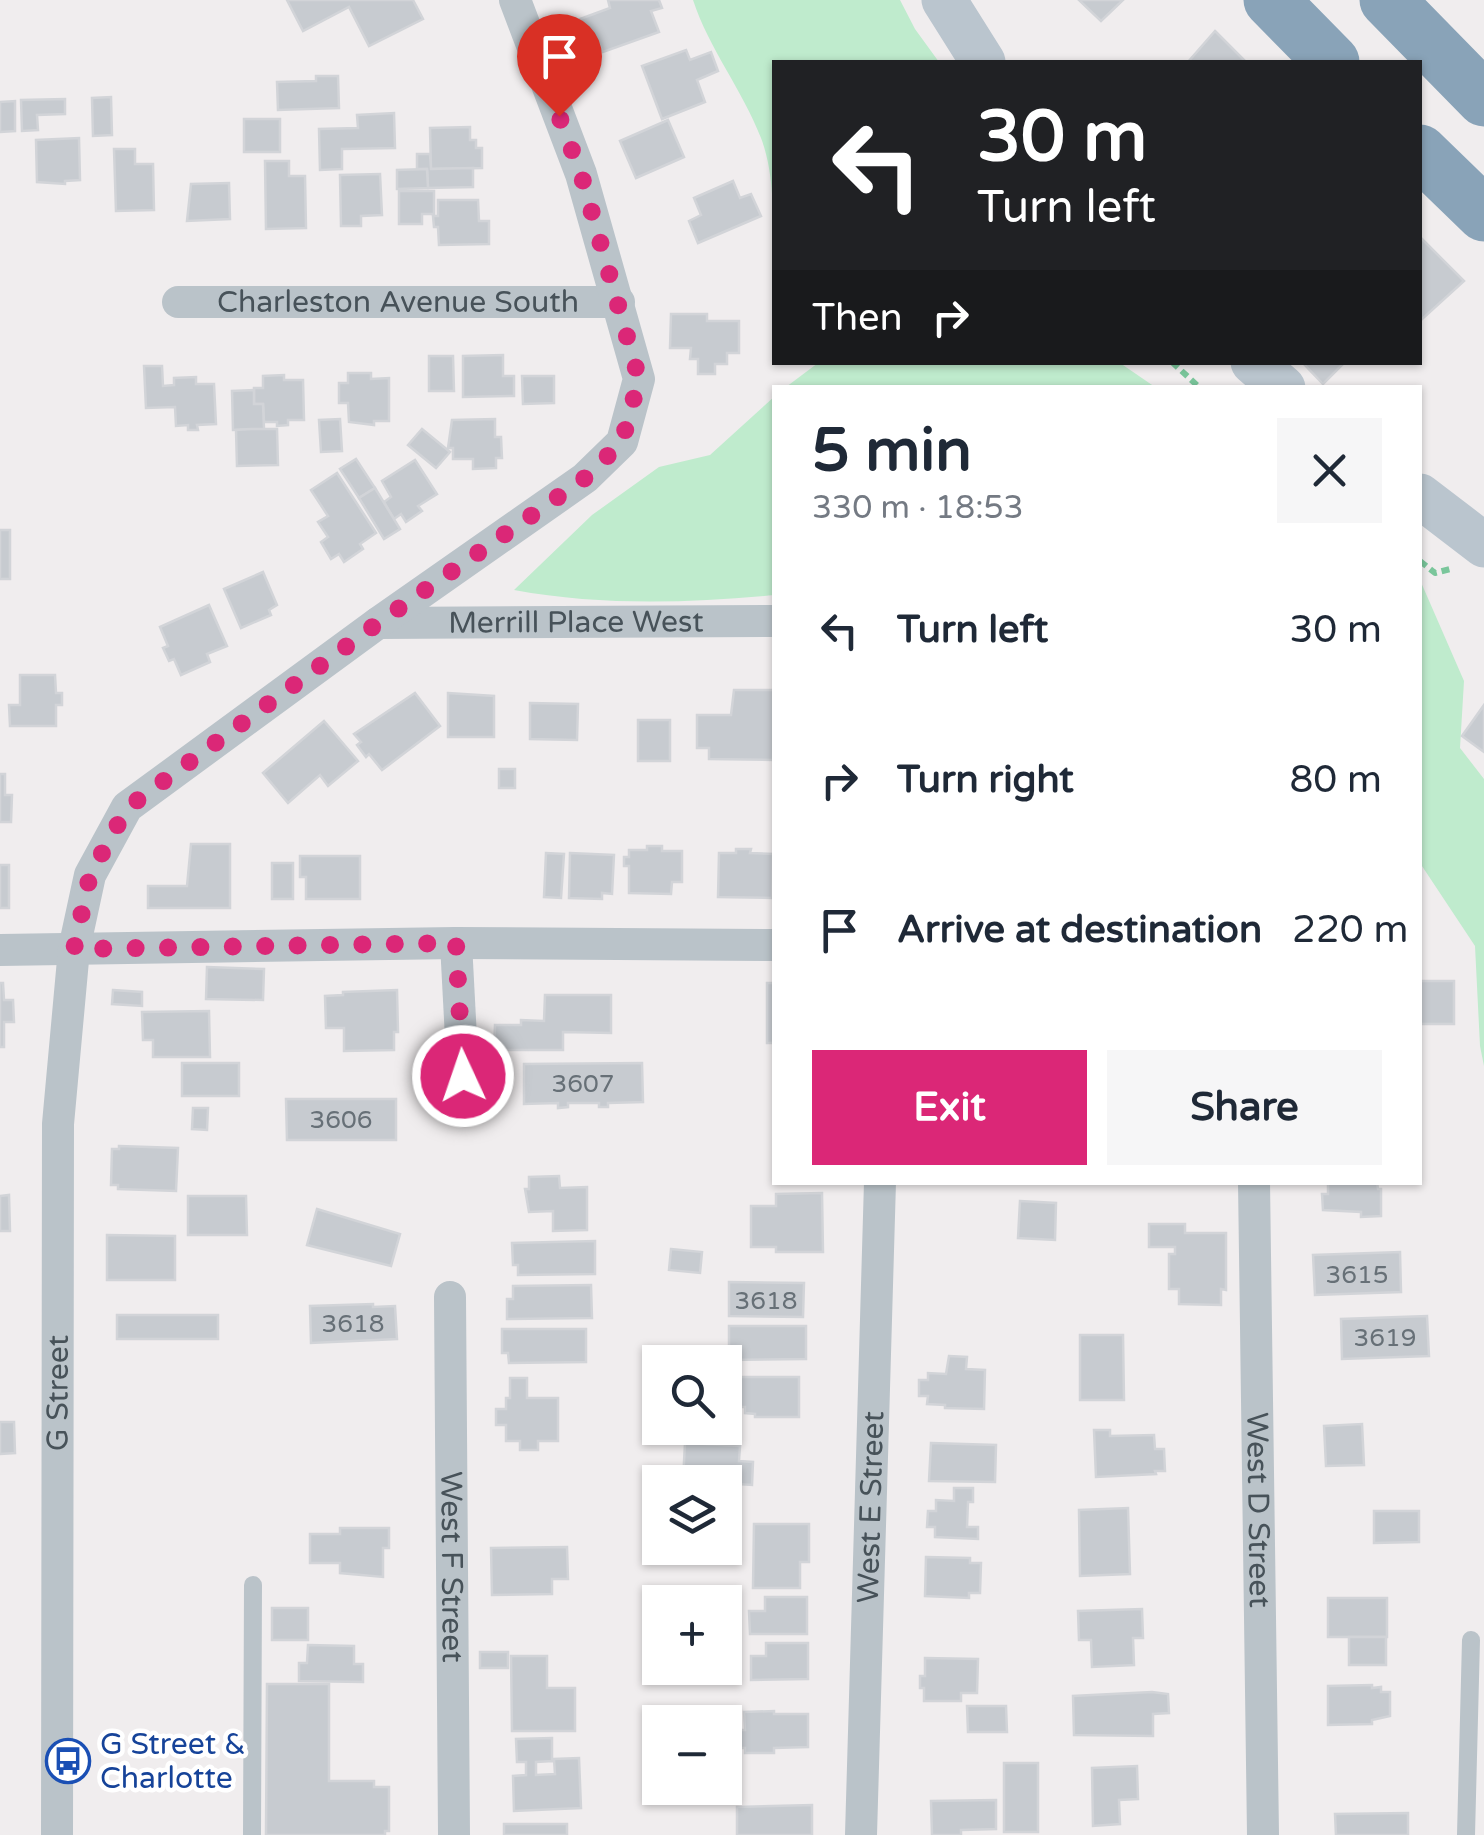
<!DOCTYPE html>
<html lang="en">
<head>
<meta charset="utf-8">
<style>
  :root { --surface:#fff; --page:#f6f6f7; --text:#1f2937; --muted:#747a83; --accent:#db2777 }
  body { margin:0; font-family:"Varela Round",sans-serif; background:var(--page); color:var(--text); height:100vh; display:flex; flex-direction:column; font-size:38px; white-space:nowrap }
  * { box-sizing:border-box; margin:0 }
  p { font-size:32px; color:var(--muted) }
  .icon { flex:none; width:55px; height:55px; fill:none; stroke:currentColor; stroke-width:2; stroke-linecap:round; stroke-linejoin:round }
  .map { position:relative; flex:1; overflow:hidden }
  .sheet { position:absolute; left:772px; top:385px; width:650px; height:800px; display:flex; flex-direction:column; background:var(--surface); border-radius:0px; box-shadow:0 2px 8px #0004 }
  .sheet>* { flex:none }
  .hud { position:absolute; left:772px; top:60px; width:650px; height:305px; border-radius:0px; box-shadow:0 2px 8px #0004; background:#202124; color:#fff; overflow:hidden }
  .tools { position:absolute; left:642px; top:1345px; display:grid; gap:20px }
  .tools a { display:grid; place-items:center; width:100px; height:100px; border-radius:0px; background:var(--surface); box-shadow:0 2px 8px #0004; font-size:50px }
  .pin { position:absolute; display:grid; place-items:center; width:85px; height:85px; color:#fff; margin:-102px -42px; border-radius:50% 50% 50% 0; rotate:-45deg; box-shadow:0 0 10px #0007 }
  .pin .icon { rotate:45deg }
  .me { position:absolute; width:110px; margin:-55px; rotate:357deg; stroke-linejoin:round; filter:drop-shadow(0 0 8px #0008) }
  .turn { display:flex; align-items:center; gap:35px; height:210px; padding:0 40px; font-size:45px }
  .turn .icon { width:130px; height:130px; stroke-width:2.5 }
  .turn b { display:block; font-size:70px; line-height:85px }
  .then { display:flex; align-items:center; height:95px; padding:0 40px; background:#0003; gap:20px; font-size:38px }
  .round { display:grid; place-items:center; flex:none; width:105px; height:105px; border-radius:0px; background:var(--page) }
  .overview { display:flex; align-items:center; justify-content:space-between; height:170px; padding:0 40px }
  h1 { font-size:60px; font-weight:700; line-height:75px }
  .action { display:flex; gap:20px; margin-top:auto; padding:20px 40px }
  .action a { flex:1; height:115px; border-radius:0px; background:var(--accent); color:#fff; font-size:40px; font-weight:700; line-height:115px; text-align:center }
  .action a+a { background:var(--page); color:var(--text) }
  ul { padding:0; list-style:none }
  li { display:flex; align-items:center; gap:30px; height:150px; padding:0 40px }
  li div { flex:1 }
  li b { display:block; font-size:38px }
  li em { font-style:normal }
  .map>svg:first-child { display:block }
  .green { fill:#bfebcd }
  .building { fill:#c7cbd0; stroke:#d2d4d8; stroke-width:2.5 }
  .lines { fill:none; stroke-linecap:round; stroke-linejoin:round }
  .path { stroke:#7ac69b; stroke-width:6; stroke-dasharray:8 5; stroke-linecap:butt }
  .lane { stroke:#bac3c9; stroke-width:18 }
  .street { stroke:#bac3c9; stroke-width:32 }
  .secondary { stroke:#bac5ce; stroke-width:45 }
  .highway { stroke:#89a3b8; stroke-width:55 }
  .route { stroke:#db2777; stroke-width:18; stroke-dasharray:0 32.4 }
  .labels { text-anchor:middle; stroke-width:9; stroke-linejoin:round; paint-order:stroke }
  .number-label { font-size:25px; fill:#677077 }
  .street-label { font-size:30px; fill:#475259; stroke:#fff }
  .transit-label { font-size:30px; fill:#164399; stroke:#fff; text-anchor:start }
</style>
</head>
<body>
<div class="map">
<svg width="1484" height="1835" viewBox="0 0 1484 1835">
  <rect width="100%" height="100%" fill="#f0edee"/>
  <g class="green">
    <path d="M693 0H900L915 29 939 62H775V252C772 214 775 175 761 138 742 89 709 49 693 0Z"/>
    <path d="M818 363H1120L1155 387H786Z"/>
    <path d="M775 396V595C688 603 601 606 514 590L592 515 659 467 710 455Z"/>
    <path d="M1420 580 1464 681 1460 748 1484 779V1066L1480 1046 1475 946 1420 863Z"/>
  </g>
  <g class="building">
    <path d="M287 0H413L423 19 369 46 349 7 303 31Z"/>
    <path d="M608 0H659L662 8 651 11 659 32 603 52 599 44 591 47 580 19 610 8Z"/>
    <path d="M1079 0H1123L1101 21Z"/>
    <path d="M1215 31 1246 62H1188Z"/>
    <path d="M686 50 690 60 711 52 718 71 697 80 705 102 662 119 642 66Z"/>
    <path d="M316 76H338L339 108 278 110 277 82 316 81Z"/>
    <path d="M111 97 112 135 93 136 92 98Z"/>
    <path d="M65 99V114L37 115 38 130 22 131 21 100Z"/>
    <path d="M15 101V131L0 132V102Z"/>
    <path d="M394 113 395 148 342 149V169L320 170 319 129 358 128 357 115Z"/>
    <rect x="244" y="119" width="36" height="33"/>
    <path d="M668 120 684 157 636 178 620 141Z"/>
    <path d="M470 127V140H476V148H482V168L431 169 430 128Z"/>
    <path d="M79 138 80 180 65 181V184L37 182 36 140Z"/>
    <path d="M114 149H135V164H153L154 210 116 211Z"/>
    <path d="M417 154H430L431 169 473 168V187L428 188 427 169H417Z"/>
    <path d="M265 161H289V176H305L306 228 266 229Z"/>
    <path d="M427 169 428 188 397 189V170Z"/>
    <path d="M380 174 382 215 361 216V226H341L340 175Z"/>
    <path d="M733 181 740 198 751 194 761 216 698 243 689 221 701 215 694 198Z"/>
    <path d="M229 183 230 219 187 221 191 184Z"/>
    <path d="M399 191H434V214H422V224H399Z"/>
    <path d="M438 200H478L479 221H489V244L439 245 438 227H434L433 216H438Z"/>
    <path d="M1420 237 1464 281 1420 321Z"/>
    <path d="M671 314H707V321H739V353H727V364H715V374H698V359H690L691 348H670Z"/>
    <path d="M503 355V376H514V396L463 397V356Z"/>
    <path d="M429 356H453L454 391H429Z"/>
    <path d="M1302 362H1345L1323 384Z"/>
    <path d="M144 366H162L163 386 174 385V378L196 377V384H214L216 424 197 425 198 430H188V425L176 426 175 407 146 408Z"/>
    <path d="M348 373H371V379L389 378V421H374V425L349 422 348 403H339V383H348Z"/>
    <path d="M284 375V380H303L304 420H288V425L277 426V422H264L263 404H254V388H263V376Z"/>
    <path d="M522 376H554V403L523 404Z"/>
    <path d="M254 390V404H263L264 429 233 430 232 391Z"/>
    <path d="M340 419 342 451 321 452 319 420Z"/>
    <path d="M495 419V437H501L502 458H496V468L473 469V459H453V448H448L452 420Z"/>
    <path d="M251 429H277L278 465 237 466 236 430Z"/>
    <path d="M422 429 450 452 436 468 408 445Z"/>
    <path d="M356 459 375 488 359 498 340 469Z"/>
    <path d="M415 460 437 494 418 506 422 511 406 522 401 514 394 519 384 502 391 497 382 481Z"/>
    <path d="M337 473 376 533 360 544 363 549 344 562 339 554 331 559 321 542 328 537 318 522 328 516 311 490Z"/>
    <path d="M375 488 400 529 384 539 359 498Z"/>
    <rect x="0" y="530" width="10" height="49"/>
    <path d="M263 572 277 605 269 610 271 615 241 628 224 589Z"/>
    <path d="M209 605 227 646 207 654 210 662 181 675 174 659 169 661 163 648 168 646 160 627Z"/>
    <path d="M20 675H55L56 693H62V705H56V726H10L9 705H20Z"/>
    <path d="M734 690H775L773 760 709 759V748H697V715H731Z"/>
    <path d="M415 693 440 726 382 770 369 754 366 757 357 745 361 742 354 734Z"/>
    <path d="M448 693 494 696V737H448Z"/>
    <path d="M530 703 578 704 577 740 530 739Z"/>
    <path d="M1484 705V752L1462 736Z"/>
    <rect x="638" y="720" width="32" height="41"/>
    <path d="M324 721 358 761 328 786 320 775 288 803 263 773Z"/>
    <rect x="499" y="769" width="16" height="19"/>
    <path d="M0 774H5V795H12L11 822H0Z"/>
    <path d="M191 844H230V908H148V886H187Z"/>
    <path d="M647 846H662V851H682V882H672L671 894 629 893V866H624V857H629V850H647Z"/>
    <path d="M736 849H751L750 853 773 854 772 898 718 897 719 853H736Z"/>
    <path d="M546 853 564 854 561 898 544 897Z"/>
    <path d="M570 853 614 855 612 894 602 893V899L569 898Z"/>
    <path d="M300 856H360V899H306V877H300Z"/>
    <rect x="272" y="863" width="21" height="36"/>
    <rect x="0" y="865" width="9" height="43"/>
    <path d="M207 967 264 969 263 1000 206 999Z"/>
    <rect x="1420" y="981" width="34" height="43"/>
    <path d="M0 983H3L4 1000H13L14 1022H4V1047H0Z"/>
    <rect x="767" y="983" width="8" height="60"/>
    <path d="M113 990 142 992V1006L112 1004Z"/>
    <path d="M397 990 398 1032H394V1050L344 1051V1028H326L325 996 343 995V992Z"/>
    <path d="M545 995H611V1033L563 1032V1050H494L495 1025H521V1020L544 1021Z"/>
    <path d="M209 1011 210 1057H153V1040H143L142 1012Z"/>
    <rect x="182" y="1063" width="57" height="33"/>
    <path d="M642 1063 643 1102 608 1103V1107H599V1103H568V1107L558 1108V1103L524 1104V1064Z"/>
    <path d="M286 1099H396V1140H287Z"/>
    <path d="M193 1108H208L207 1130 192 1129Z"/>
    <path d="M119 1146 178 1148 176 1191 118 1189V1185H111L112 1149H119Z"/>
    <path d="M559 1176 560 1188 587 1187V1230L553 1231V1211L529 1212 525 1189H529V1177Z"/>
    <path d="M1328 1182H1377L1378 1189H1381V1216L1361 1217V1212L1323 1210 1322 1194H1328Z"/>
    <path d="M822 1193 823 1252H776V1247H751V1206H776V1194Z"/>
    <path d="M9 1195 10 1231H0V1196Z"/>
    <path d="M188 1196H246L247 1235H188Z"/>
    <path d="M1020 1201 1056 1203 1055 1240 1018 1238Z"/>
    <path d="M317 1209 400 1234 391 1266 307 1245Z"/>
    <path d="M1149 1224H1185V1233H1226V1290L1221 1289V1305L1179 1304V1289H1169V1254H1175V1247H1149Z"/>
    <path d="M107 1235 175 1236V1280H107Z"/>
    <path d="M595 1241V1274L518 1275V1265H513L512 1243Z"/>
    <path d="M671 1249 702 1252 700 1273 669 1270Z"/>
    <path d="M1400 1252 1401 1292 1315 1295 1313 1255Z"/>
    <path d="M729 1282 804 1283 803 1317 729 1316Z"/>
    <path d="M591 1285 592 1318 507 1319V1299H513V1286Z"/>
    <path d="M373 1304V1307L395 1306 397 1339 311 1343 310 1306Z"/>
    <rect x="117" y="1315" width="101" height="24"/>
    <path d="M1427 1316 1429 1356 1342 1359 1341 1319Z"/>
    <path d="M729 1326H806V1359L729 1360Z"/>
    <path d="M502 1329H586V1362L509 1363 508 1353H502Z"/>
    <path d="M1080 1335H1123L1124 1400H1080Z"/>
    <path d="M949 1356 967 1357 966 1369 985 1370 984 1409 945 1408V1405L927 1404 928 1396H919V1380H928V1373L946 1374Z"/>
    <path d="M738 1377H799V1417H755V1414L745 1413V1407H738Z"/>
    <path d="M510 1378H527V1398H558V1441H538V1450H520V1441H506V1425H496V1409H506V1398H510Z"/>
    <path d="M0 1422H14L15 1453 0 1454Z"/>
    <path d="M1362 1424 1364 1465 1326 1466 1324 1426Z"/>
    <path d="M1094 1430H1110V1436L1154 1435 1155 1449H1164L1165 1471H1155L1156 1474 1096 1477Z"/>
    <path d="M685 1443 740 1446 739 1461 753 1462 752 1485 738 1484V1488H730L729 1504H725V1482H680L683 1481Z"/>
    <path d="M931 1443 996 1445 995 1482 929 1481Z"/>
    <path d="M954 1488H973V1502H968L967 1527H978V1539L935 1537V1527H927L928 1511H936V1500L954 1501Z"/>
    <path d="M1128 1508 1130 1574 1080 1576 1079 1510Z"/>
    <path d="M1374 1511H1419V1542L1374 1543Z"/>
    <path d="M754 1524H809V1562H800V1588H753Z"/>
    <path d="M340 1528H389V1548H383V1577L340 1573V1563H310V1534H340Z"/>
    <path d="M567 1547 568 1579H552V1594L492 1595 491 1548Z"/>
    <path d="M926 1557 970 1558V1563H981L980 1593H969V1598L925 1596Z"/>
    <path d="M765 1597H807V1634H750L749 1611H765Z"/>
    <rect x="1328" y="1598" width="59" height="39"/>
    <rect x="272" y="1608" width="36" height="32"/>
    <path d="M1142 1609 1143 1638H1133L1134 1665 1092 1667 1091 1640H1079L1078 1611Z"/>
    <rect x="1349" y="1637" width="37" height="28"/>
    <path d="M766 1643H808V1679L751 1680V1656H766Z"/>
    <path d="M308 1645 354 1646V1664H363V1682L299 1681V1663H307Z"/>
    <rect x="480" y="1652" width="28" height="16"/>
    <path d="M511 1656H547V1688H575V1731H512Z"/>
    <path d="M925 1658 978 1659 977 1693H961V1701H924V1688H920V1676H925Z"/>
    <path d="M267 1684H329V1781H374V1787H389V1831H385V1835H266Z"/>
    <path d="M1372 1685V1688L1381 1687V1692H1390V1716L1372 1720V1724L1328 1725V1686Z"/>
    <path d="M1152 1692 1168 1694 1169 1713 1153 1714V1736L1074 1735 1073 1696Z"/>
    <path d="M967 1706H1006L1007 1732H968Z"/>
    <path d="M774 1711V1714H808V1747L774 1748V1753H745V1748H735L734 1730H745L744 1712Z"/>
    <path d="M552 1738V1761L536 1762V1775L555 1774 554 1759 579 1758 581 1808 514 1811 513 1776 526 1775V1762H517L516 1739Z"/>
    <rect x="1004" y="1763" width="34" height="69"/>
    <path d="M1137 1766 1138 1799 1119 1800 1120 1824 1093 1826 1092 1768Z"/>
    <path d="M996 1800V1829L961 1830V1835H932L931 1801Z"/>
    <path d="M812 1805V1835H737V1807Z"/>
    <path d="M1408 1813V1835H1336L1335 1814Z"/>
    <rect x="504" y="1824" width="63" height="11"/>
  </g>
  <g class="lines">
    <g class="path">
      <path d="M1172 362 1200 388"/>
      <path d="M1420 561 1435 573 1454 568"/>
    </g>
    <g class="lane">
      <path d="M252 1835 253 1585"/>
      <path d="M1466 1835 1471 1640"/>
    </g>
    <g class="street">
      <path id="s1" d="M178 302H619"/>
      <path id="s2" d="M378 623 775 621"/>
      <path d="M456 943 463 1076"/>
      <path d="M0 950 456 943 775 945"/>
      <path id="s3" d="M1254 1182 1263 1835"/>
      <path id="s4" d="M450 1297 454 1835"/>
      <path id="s5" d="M57 1835 58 1124 74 949 90 875 127 807 378 623 585 478 622 442 639 379 581 174 515 0"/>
      <path id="s6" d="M861 1835 880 1182"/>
    </g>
    <g class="secondary">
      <path d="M944 0 983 62"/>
      <path d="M1253 362 1283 388"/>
      <path d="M1420 496 1484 545"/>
    </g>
    <g class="highway">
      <path d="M1271 0 1332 62"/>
      <path d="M1387 0 1484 99"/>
      <path d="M1420 152 1484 214"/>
    </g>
  </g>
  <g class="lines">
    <path class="route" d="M463 1076 456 943 74 949 90 875 127 808 378 623 585 478 622 442 639 379 581 174 559 116"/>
  </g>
  <defs>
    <symbol id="bus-ring" viewBox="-11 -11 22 22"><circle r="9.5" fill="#fff" stroke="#1a4fb4" stroke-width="1.5"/><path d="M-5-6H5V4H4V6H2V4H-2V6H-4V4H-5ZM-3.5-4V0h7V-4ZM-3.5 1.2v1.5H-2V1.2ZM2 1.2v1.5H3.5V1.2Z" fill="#1a4fb4"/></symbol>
  </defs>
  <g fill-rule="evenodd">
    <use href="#bus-ring" x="43" y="1736" width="50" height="50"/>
  </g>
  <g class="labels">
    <g class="number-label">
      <text x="583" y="1092">3607</text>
      <text x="341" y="1128">3606</text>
      <text x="1357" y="1283">3615</text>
      <text x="766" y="1309">3618</text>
      <text x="353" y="1332">3618</text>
      <text x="1385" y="1346">3619</text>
    </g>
    <g class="street-label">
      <text dy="10" stroke="none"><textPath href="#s1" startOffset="220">Charleston Avenue South</textPath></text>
      <text dy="10" stroke="none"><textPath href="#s2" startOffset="198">Merrill Place West</textPath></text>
      <text dy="10" stroke="none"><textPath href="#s5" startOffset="442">G Street</textPath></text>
      <text dy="10" stroke="none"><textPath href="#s6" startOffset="328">West E Street</textPath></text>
      <text dy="10" stroke="none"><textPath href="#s3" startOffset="328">West D Street</textPath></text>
      <text dy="10" stroke="none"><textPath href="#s4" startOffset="270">West F Street</textPath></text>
    </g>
    <g class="transit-label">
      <text x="100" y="1754">G Street &amp;<tspan x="100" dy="34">Charlotte</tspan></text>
    </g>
  </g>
</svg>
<div class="tools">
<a><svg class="icon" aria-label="search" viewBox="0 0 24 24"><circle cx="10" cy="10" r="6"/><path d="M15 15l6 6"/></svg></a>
<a><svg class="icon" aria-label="layers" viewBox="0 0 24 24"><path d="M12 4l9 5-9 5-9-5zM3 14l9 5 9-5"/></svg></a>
<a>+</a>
<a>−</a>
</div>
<div class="pin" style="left:559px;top:116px;background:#d93025"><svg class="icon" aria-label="arrive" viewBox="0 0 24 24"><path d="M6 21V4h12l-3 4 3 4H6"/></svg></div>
<svg class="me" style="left:463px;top:1076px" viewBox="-20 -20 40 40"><circle r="17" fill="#db2777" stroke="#fff" stroke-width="3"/><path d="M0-11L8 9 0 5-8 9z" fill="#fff"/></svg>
<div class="hud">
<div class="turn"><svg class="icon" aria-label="left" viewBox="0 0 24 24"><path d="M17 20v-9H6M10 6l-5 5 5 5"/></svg><div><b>30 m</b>Turn left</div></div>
<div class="then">Then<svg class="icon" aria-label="right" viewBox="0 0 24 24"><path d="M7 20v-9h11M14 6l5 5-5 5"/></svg></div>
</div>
<section class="sheet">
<div class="overview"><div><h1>5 min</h1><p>330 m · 18:53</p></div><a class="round"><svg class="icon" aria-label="close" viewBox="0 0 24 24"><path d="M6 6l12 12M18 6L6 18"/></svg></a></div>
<ul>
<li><svg class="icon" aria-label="left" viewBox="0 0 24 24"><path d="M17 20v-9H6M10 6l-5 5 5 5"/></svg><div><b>Turn left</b></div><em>30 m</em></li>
<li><svg class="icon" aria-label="right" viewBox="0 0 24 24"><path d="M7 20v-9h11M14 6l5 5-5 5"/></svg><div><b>Turn right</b></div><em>80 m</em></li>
<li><svg class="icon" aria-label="arrive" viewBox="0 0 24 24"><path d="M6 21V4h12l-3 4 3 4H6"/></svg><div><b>Arrive at destination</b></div><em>220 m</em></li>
</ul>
<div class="action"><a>Exit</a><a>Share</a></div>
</section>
</div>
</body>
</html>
